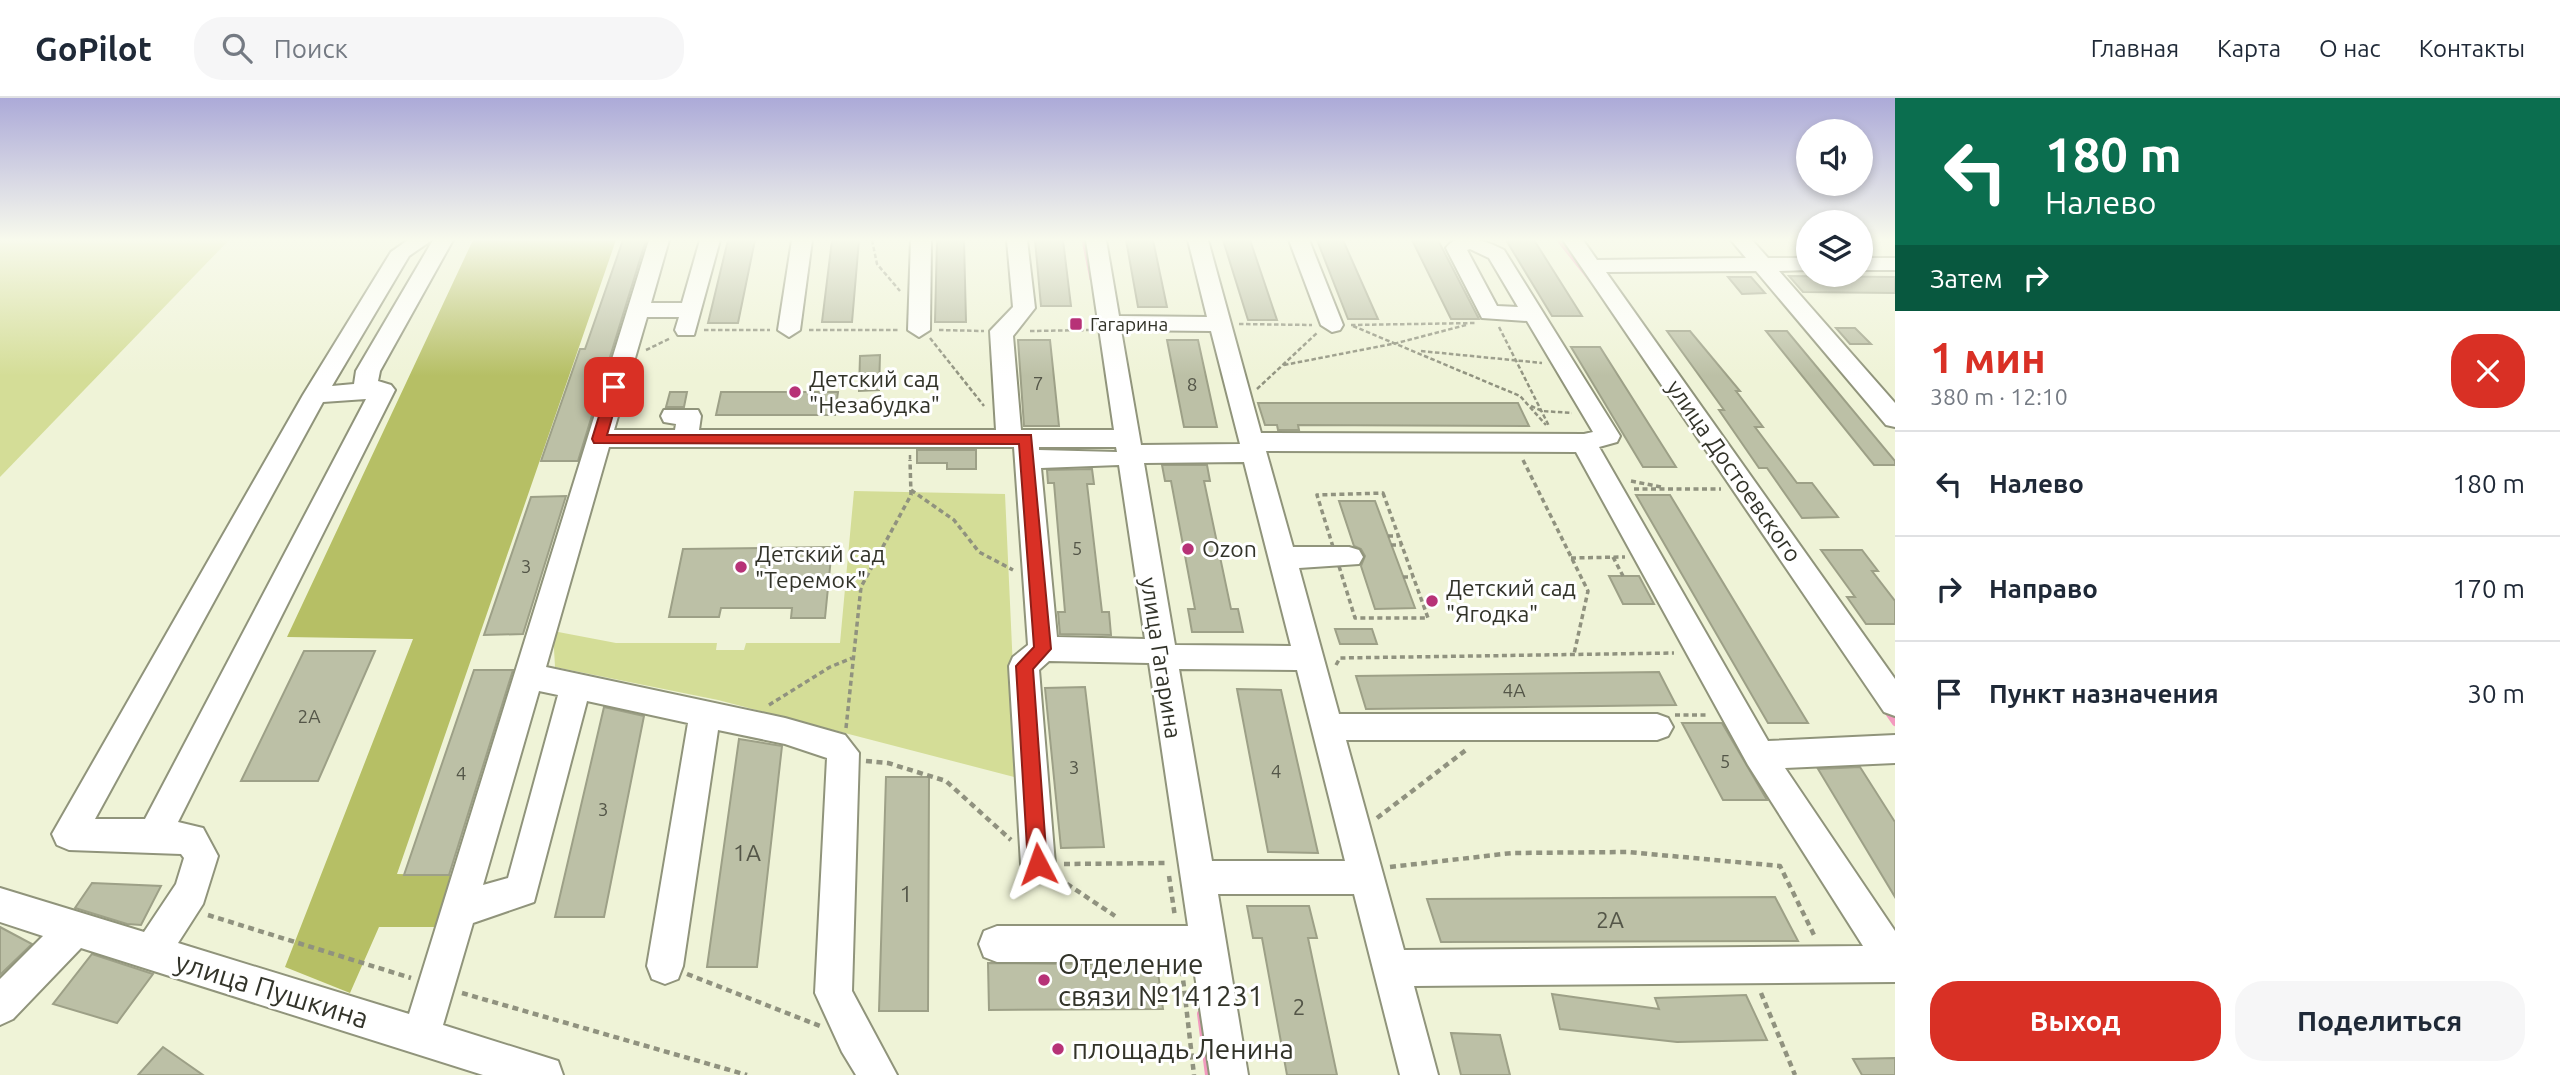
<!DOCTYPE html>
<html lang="ru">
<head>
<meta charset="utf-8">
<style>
  :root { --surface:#fff; --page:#f6f6f7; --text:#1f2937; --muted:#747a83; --line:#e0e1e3; --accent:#d93025 }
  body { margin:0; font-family:Ubuntu,sans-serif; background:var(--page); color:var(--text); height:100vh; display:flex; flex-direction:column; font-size:26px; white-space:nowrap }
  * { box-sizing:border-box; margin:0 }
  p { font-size:23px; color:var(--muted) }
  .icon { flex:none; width:38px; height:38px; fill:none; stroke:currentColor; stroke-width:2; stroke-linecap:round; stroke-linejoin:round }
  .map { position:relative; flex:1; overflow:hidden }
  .side { display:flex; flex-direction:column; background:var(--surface); width:665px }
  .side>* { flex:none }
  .hud { background:#0b6e4f; color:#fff; overflow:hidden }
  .fabs { position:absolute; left:1796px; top:21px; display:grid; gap:14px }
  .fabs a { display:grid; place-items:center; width:77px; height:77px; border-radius:50%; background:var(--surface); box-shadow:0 4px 10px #0003; font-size:35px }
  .pin { position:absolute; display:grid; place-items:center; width:60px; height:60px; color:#fff; margin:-30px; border-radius:14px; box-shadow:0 4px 10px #0006 }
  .me { position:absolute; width:77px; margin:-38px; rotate:356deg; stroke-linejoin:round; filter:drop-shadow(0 0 5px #0008) }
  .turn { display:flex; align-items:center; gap:24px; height:147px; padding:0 35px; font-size:32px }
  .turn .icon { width:91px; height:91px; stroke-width:2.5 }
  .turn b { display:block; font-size:49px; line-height:60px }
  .then { display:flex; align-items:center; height:66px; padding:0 35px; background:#0003; gap:14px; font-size:26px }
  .round { display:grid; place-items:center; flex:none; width:74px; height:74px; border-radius:28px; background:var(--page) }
  .overview { display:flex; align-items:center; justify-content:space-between; height:119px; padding:0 35px }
  h1 { font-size:42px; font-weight:700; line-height:52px; color:var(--accent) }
  .button { display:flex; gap:14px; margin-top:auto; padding:14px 35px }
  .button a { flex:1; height:80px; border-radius:28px; background:var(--accent); color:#fff; font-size:28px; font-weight:700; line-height:80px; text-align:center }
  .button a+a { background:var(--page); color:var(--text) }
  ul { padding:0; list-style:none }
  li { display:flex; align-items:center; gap:21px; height:105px; padding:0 35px; border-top:2px solid var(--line) }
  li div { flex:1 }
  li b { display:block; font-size:26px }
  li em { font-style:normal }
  header { display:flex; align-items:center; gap:42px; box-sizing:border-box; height:98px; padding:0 35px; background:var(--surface); border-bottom:2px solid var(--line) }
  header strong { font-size:33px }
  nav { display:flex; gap:38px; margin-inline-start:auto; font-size:24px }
  .search { width:490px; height:63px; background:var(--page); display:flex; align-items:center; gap:18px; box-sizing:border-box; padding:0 24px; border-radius:28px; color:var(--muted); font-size:26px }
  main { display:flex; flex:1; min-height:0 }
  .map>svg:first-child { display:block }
  .green { fill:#d4dd97 }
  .forest { fill:#b6bf65 }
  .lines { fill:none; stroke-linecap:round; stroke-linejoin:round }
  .stream-far2 { stroke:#f39abf; stroke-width:5 }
  .stream-far1 { stroke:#f39abf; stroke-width:6 }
  .stream { stroke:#f39abf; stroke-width:8 }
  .building { fill:#bcc0a6; stroke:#9da087; stroke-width:2 }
  .minor-casing { stroke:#90947b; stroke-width:4 }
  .path-far2 { stroke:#90927f; stroke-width:2.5; stroke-dasharray:4.5 2.5; stroke-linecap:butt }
  .path-far1 { stroke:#90927f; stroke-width:3.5; stroke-dasharray:5 3.5; stroke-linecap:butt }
  .path { stroke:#90927f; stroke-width:4.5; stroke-dasharray:6 4.5; stroke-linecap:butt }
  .minor { fill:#fff; fill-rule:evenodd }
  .route { fill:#d93025; stroke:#8d1f18; stroke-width:2 }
  .poi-dot { fill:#b73277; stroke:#fff; stroke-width:2.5 }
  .labels { text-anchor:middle; stroke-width:6; stroke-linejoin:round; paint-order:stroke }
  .far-poi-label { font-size:19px; fill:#323329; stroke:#fff; text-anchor:start }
  .number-label { font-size:19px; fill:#545648 }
  .poi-label { font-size:23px; fill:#323329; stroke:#fff; text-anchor:start }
  .street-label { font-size:23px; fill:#323329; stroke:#fff }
  .near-number-label { font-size:23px; fill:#545648 }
  .near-poi-label { font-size:28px; fill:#323329; stroke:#fff; text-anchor:start }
  .near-street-label { font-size:28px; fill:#323329; stroke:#fff }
</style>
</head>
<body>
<header>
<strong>GoPilot</strong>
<div class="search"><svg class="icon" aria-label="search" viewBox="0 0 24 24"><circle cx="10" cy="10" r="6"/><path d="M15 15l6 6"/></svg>Поиск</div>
<nav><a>Главная</a><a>Карта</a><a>О нас</a><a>Контакты</a></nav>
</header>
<main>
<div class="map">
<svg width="1895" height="977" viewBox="0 0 1895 977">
  <rect width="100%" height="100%" fill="#eff3d7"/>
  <g class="green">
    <path d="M0 142H229L0 379Z"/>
    <path d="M854 393 1005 396 1018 680 718 602 555 569 553 533 616 545H717L716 552H744L746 545H840Z"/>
  </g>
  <path class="forest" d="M473 142H616L397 776 451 777 435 829H379L350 895 285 869 413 541 287 539Z"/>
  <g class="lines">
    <g class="stream-far2">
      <path d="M1084 142 1092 181"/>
      <path d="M1559 142 1591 182"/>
    </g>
    <path class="stream-far1" d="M1884 609 1895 625"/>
    <path class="stream" d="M1201 916 1209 977"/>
  </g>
  <g class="building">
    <path d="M623 142H646L578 363H541L580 251H585Z"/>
    <path d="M728 142H755L738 225H708Z"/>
    <path d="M832 142H859L852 224H822Z"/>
    <path d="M937 142H964L966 224H935Z"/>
    <path d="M1035 142H1063L1071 208H1041Z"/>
    <path d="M1126 142H1153L1167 209H1138Z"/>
    <path d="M1223 142H1250L1277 222H1248Z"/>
    <path d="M1317 142H1343L1378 221H1348Z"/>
    <path d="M1412 142H1438L1479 221H1451Z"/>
    <path d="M1506 142H1534L1582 218H1552Z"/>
    <path d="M1789 178 1895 179V195L1803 194Z"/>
    <path d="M1728 179H1751L1765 195 1742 196Z"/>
    <path d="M1836 230H1855L1871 246H1850Z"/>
    <path d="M1667 233H1690L1740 293H1736L1763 329H1755L1797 385H1812L1838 419 1802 420 1767 370H1759L1719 312H1724Z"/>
    <path d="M1766 233H1787L1895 363V367H1874Z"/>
    <path d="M1018 242H1050L1059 328H1024Z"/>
    <path d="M1167 242H1198L1217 329H1184Z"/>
    <path d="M1571 249H1600L1676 369H1643Z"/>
    <path d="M880 257 879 292 859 293 860 258Z"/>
    <path d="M670 294H687L684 309H666Z"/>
    <path d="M721 294H838L835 317H716Z"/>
    <path d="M1258 305H1518L1529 328 1298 327 1299 332H1278L1277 327H1265Z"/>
    <path d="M917 352H976V371H947V365H917Z"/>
    <path d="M1162 367H1207L1210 383H1204L1231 511H1238L1243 534H1192L1188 511H1195L1171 383H1165Z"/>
    <path d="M1092 371 1094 386H1087L1102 514H1109L1111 537 1060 536 1058 514H1065L1054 385H1048L1047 372Z"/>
    <path d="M1636 397H1670L1808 625H1768Z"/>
    <path d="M566 398 523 536 484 537 531 399Z"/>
    <path d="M1339 403H1375L1415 510 1375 511 1361 468 1365 458 1361 451 1354 448Z"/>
    <path d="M832 449 825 520H791L792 510H721L719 519H669L683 451Z"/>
    <path d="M1821 452H1862L1878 473H1872L1895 503V526H1866L1847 499H1855Z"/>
    <path d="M1609 478H1639L1654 506H1623Z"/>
    <path d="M1335 531H1372L1377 546H1340Z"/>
    <path d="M304 553H375L318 683H241Z"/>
    <path d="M474 572H513L449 777H404Z"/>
    <path d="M1659 574 1676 607 1366 611 1356 578Z"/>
    <path d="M1085 589 1104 749 1061 750 1045 590Z"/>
    <path d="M1237 591 1281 592 1318 755 1268 754Z"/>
    <path d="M604 609 644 618 604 819H555Z"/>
    <path d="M1682 625H1722L1767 702H1723Z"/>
    <path d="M739 641 782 648 757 869H707Z"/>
    <path d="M1860 669 1895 724V799L1818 671Z"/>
    <path d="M886 679H929L928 913H879Z"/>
    <path d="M92 785 161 788 141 827 127 826 75 810Z"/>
    <path d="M1775 799 1798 843 1441 844 1427 801Z"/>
    <path d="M1247 808H1309L1317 840H1308L1337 977H1287L1262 840H1253Z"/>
    <path d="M0 829 32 846 0 877Z"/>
    <path d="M92 856 153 876 117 925 53 906Z"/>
    <path d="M988 865 1157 867 1163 911 989 912Z"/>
    <path d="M1552 896 1659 911 1655 900 1746 897 1767 942 1677 944 1560 931Z"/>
    <path d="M1451 935 1500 937 1510 977H1461Z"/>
    <path d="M163 949 203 977H138Z"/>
    <path d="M1895 960V977H1862L1853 961Z"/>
  </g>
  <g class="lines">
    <defs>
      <g id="minor">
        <path d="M408 142H432L409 158 332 288 354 286 356 273 433 142H453L380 273 378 283 391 287 395 292 178 724 203 730 218 758 203 806 178 845 409 916 649 142H669L651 205H682L700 142H720L694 237H678L675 232 679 219H647L614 332H675L676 326 664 324 661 318 664 312H698L701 318 699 332H996L990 233 1013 209 1007 142H1027L1035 210 1013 238 1021 332H1114L1086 142H1106L1119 218 1207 219 1188 142H1208L1261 335 1584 336 1593 334 1527 223 1482 220 1446 150C1459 132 1488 144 1504 152L1620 338 1617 344 1599 349 1768 643 1895 637V665L1785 670 1895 833V884L1414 888 1438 977H1400L1354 796H1218L1248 977H1210L1193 864H997L984 859 979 846 984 833 997 828H1188L1149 565 1049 563 1039 572 1055 766 1050 777 1038 782 1026 777 1021 766 1009 568 1013 559 1028 547 1014 349H609L546 569 785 620 845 637 859 655 852 893 897 977H856L842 954 815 895 827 660 785 646 718 632 683 868 678 881 665 886 652 881 647 868 688 625 587 603 534 804 473 825 443 927 558 963 563 977H483L81 850 13 921 0 927V881L43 838 0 824V790L144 834 176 786 184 760 181 756 69 752 57 747 52 736 303 297 391 154ZM1470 151 1489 160 1518 209 1497 208 1467 152ZM1121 232 1211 233 1240 346 1141 347ZM366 301 145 721H95L323 304ZM1039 349H1116L1117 354 1039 352ZM1266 353 1576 354 1748 667 1863 848 1404 852 1346 642H1657L1668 638 1673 629 1668 620 1657 616H1339L1299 470 1359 466 1363 459 1359 452 1349 449H1293ZM1244 364 1291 548 1175 547 1144 365ZM1119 367 1145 541 1057 539 1041 370ZM1179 571 1297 572 1345 763H1212ZM539 593 558 597 508 780 483 787Z"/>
        <path d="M792 142H812L800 232 789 239 778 232Z"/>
        <path d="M911 142H931L930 232 919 239 908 232Z"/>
        <path d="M1289 142H1309L1343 227 1340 232 1332 234 1321 227Z"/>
        <path d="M1563 142H1583L1597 162 1746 160 1731 142H1752L1768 160H1808V172L1779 173 1895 305V329L1886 327 1756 173 1606 174 1895 581V618L1884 614Z"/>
        <rect x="1860" y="160" width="35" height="12"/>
      </g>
    </defs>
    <use href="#minor" class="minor-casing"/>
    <g class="path-far2">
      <path d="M872 142 877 166 900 193"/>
      <path d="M1239 226 1312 227"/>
      <path d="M1351 227 1476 225"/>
      <path d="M1353 228 1520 298 1546 327"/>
      <path d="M1499 229 1549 328"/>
      <path d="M704 232H770"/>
      <path d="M809 232H900"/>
      <path d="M939 232 984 233"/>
      <path d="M1030 233 1092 232"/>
      <path d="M930 240 984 308"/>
      <path d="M646 252 671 240"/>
      <path d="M1421 253 1542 265"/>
      <path d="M1284 267 1397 245 1466 227"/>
      <path d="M1257 291 1318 234"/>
      <path d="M1531 308 1542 313 1572 315"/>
      <path d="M910 357V364"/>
    </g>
    <g class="path-far1">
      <path d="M1523 362 1588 493 1574 556"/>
      <path d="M1631 383 1661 389"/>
      <path d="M1634 391H1721"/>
      <path d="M911 392 954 422 979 454 1013 472"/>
      <path d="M1383 395 1428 520H1355L1317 397Z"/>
      <path d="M1388 438H1398"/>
      <path d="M1391 447H1402"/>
      <path d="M1613 459 1623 478"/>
      <path d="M1571 460 1625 459"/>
      <path d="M1403 479H1413"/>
      <path d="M1336 567 1340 560 1674 555"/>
      <path d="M769 607 830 569 852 560"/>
      <path d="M1675 617H1709"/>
      <path d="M846 630 861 489 911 397 910 362"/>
    </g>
    <g class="path">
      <path d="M866 663 888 665 946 683 1011 742"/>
      <path d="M1377 720 1466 652"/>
      <path d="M1064 766 1167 765"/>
      <path d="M1390 769 1512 755 1628 754 1780 768 1815 839"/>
      <path d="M1169 778 1175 819"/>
      <path d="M1058 780 1115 818"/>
      <path d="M208 817 411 880"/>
      <path d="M1182 872 1194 977"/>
      <path d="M687 876 820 928"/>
      <path d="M462 895 747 977"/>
      <path d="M1761 895 1795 977"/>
    </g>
    <use href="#minor" class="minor"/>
  </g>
  <linearGradient id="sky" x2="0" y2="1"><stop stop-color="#acaad8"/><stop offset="0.51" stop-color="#f8faed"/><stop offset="1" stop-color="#f8faed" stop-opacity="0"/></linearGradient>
  <rect width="1895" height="278" fill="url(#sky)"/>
  <path class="route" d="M614 285 621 289 607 337H1031L1051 551 1033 571 1047 766 1045 772 1038 775 1031 772 1028 766 1016 568 1034 549 1019 346 594 345 592 341 608 289Z"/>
  <g class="poi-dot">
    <rect x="1069" y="219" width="14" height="14" rx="3.5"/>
    <circle cx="795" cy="294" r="7"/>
    <circle cx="1188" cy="451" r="7"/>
    <circle cx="741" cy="469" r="7"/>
    <circle cx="1432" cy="503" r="7"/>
    <circle cx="1044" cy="882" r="7"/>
    <circle cx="1058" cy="951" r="7"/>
  </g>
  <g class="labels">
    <g class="far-poi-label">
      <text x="1090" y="233">Гагарина</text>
    </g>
    <g class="number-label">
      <text x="1038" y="292">7</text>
      <text x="1192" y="293">8</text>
      <text x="1077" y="457">5</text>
      <text x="526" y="475">3</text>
      <text x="1514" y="599">4А</text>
      <text x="309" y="625">2А</text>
      <text x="1725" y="670">5</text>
      <text x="1074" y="676">3</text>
      <text x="1276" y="680">4</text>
      <text x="461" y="682">4</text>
      <text x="603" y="718">3</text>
    </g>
    <g class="poi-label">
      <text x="809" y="289">Детский сад<tspan x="809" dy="26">"Незабудка"</tspan></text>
      <text x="1202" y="459">Ozon</text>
      <text x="755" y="464">Детский сад<tspan x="755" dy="26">"Теремок"</tspan></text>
      <text x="1446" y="498">Детский сад<tspan x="1446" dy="26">"Ягодка"</tspan></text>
    </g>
    <g class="street-label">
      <text transform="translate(1734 373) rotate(55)" y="8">улица Достоевского</text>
      <text transform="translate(1161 560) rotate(81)" y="8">улица Гагарина</text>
    </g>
    <g class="near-number-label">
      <text x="747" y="763">1А</text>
      <text x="906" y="804">1</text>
      <text x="1610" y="830">2А</text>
      <text x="1299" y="917">2</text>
    </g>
    <g class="near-poi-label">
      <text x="1058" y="876">Отделение<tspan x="1058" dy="32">связи №141231</tspan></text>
      <text x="1072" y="961">площадь Ленина</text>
    </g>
    <g class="near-street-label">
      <text transform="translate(272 892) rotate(17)" y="10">улица Пушкина</text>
    </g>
  </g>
</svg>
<div class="fabs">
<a><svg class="icon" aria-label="sound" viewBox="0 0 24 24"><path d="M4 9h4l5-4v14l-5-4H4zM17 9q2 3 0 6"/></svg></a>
<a><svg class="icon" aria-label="layers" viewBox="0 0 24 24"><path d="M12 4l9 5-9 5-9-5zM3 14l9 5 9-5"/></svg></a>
</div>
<div class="pin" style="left:614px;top:289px;background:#d93025"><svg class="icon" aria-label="arrive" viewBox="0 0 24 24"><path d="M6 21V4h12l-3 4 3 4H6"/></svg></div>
<svg class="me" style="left:1038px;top:766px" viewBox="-20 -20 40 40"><path d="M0-17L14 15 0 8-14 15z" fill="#d93025" stroke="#fff" stroke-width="4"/></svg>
</div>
<section class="side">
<div class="hud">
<div class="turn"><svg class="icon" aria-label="left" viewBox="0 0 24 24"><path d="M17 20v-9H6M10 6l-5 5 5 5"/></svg><div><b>180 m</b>Налево</div></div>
<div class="then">Затем<svg class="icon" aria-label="right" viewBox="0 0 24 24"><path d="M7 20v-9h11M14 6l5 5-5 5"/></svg></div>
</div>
<div class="overview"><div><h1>1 мин</h1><p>380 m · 12:10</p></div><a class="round" style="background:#d93025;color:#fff"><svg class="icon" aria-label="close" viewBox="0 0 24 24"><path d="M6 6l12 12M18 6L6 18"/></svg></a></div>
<ul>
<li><svg class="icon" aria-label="left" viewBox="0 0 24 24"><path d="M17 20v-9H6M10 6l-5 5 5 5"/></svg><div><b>Налево</b></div><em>180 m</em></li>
<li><svg class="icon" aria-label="right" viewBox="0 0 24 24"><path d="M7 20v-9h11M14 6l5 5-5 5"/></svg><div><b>Направо</b></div><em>170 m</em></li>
<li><svg class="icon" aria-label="arrive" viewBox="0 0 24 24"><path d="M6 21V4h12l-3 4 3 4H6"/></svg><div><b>Пункт назначения</b></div><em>30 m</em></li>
</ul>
<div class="button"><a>Выход</a><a>Поделиться</a></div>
</section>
</main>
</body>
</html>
